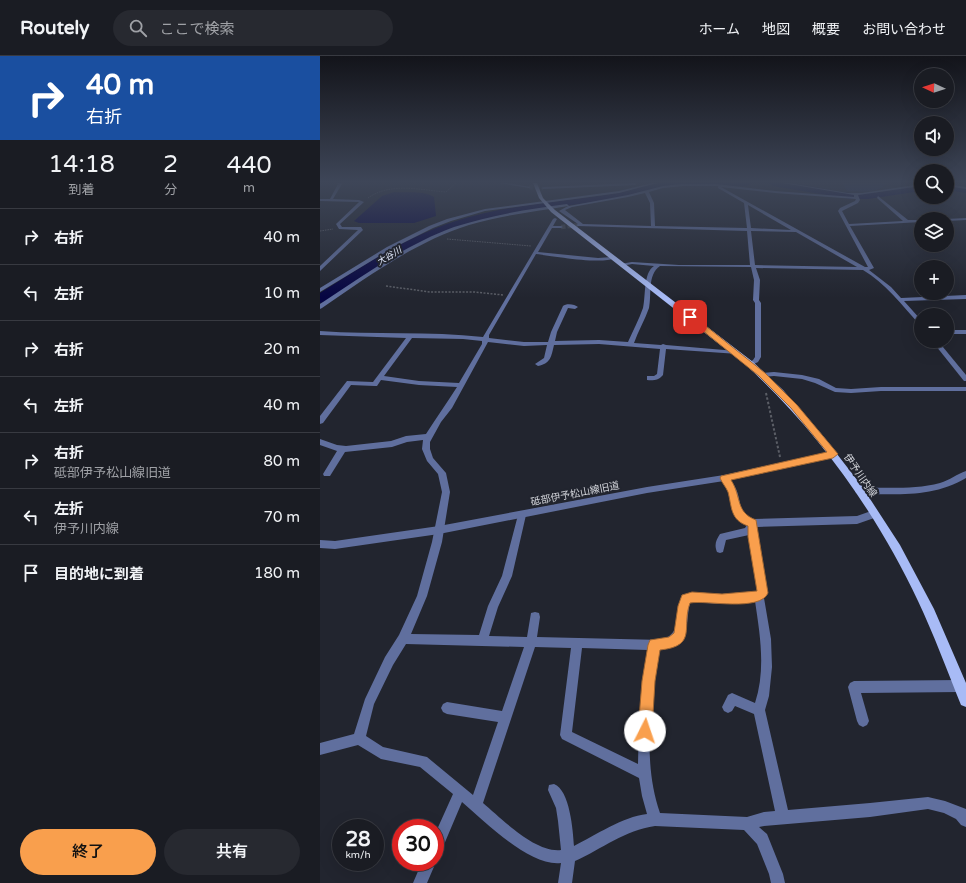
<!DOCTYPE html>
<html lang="ja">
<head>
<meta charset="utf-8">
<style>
  :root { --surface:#1a1c23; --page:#272930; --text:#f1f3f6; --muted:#9fa1a6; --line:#383a41; --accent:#f99f4d }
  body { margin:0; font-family:"Varela Round","Noto Sans JP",sans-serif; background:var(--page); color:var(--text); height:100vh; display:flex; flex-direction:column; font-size:15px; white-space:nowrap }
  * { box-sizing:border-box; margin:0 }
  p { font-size:13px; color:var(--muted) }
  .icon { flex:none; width:22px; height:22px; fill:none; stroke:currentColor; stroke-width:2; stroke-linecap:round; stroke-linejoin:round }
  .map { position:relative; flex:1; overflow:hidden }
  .details { display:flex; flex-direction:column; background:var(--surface); width:320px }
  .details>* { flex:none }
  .hud { background:#1a4fa0; color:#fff; overflow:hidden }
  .needle { width:26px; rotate:273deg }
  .fabs { position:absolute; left:594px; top:12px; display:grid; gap:8px }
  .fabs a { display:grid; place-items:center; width:40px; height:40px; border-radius:50%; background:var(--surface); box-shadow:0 4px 16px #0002,0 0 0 1px var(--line); font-size:20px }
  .speed { position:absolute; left:12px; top:763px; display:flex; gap:8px; font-size:20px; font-weight:700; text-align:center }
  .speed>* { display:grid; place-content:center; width:52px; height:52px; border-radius:50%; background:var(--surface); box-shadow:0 4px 16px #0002,0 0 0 1px var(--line); line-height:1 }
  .speed small { font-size:10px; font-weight:400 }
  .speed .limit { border:6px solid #d22; background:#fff; color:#111 }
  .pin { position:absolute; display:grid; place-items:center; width:34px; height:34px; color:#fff; margin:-17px; border-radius:8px; box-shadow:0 2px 6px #0006 }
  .me { position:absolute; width:44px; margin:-22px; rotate:4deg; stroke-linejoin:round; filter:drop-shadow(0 0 3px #0008) }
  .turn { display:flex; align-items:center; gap:14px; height:84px; padding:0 20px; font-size:18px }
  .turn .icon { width:52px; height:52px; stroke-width:2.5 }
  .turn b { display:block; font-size:28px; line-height:34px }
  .eta { display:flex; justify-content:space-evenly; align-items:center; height:68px; text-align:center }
  .eta b { font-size:24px; font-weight:600; line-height:28px }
  .button { display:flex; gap:8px; margin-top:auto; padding:8px 20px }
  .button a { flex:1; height:46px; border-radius:24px; background:var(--accent); color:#111; font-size:16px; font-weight:600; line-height:46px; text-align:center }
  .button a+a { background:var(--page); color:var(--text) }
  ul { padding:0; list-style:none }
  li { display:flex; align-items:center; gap:12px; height:56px; padding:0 20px; border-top:1px solid var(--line) }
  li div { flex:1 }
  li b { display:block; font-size:15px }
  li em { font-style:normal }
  header { display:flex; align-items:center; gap:24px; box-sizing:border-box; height:56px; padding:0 20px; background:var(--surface); border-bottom:1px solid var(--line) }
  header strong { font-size:19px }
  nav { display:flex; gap:22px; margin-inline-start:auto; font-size:14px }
  .search { width:280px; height:36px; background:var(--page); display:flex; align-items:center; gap:10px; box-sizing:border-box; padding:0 14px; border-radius:22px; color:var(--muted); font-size:15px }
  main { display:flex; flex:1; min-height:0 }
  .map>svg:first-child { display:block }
  .built { fill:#282d3c }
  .green { fill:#26325d }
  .water { fill:#060542 }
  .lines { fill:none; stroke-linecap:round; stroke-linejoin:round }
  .river { fill:#060542; fill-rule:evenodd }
  .minor-tunnel { stroke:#3d4049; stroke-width:4.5; stroke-dasharray:4.5 2; stroke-linecap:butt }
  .path-far2 { stroke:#5b5e66; stroke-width:1; stroke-dasharray:1.5 1; stroke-linecap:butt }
  .path-far1 { stroke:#5b5e66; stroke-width:1.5; stroke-dasharray:2 1.5; stroke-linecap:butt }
  .path { stroke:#5b5e66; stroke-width:2; stroke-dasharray:2.5 2; stroke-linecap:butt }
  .minor { fill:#606f9e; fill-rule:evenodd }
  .tertiary { fill:#606f9e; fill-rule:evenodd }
  .primary { fill:#a8bbf6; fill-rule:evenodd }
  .route { fill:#f99f4d; stroke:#a26732 }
  .labels { text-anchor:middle; stroke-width:4; stroke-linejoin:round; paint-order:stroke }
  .far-water-label { font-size:9px; font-style:italic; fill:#dde4f7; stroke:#22252f }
  .street-label { font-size:10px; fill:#d4d6dc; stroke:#22252f }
</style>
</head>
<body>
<header>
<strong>Routely</strong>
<div class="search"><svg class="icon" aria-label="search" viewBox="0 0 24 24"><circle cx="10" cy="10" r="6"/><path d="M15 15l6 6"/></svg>ここで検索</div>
<nav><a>ホーム</a><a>地図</a><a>概要</a><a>お問い合わせ</a></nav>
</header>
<main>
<section class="details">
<div class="hud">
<div class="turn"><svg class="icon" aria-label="right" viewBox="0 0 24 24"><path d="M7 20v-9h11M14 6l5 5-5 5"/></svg><div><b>40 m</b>右折</div></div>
</div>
<div class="eta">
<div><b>14:18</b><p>到着</p></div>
<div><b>2</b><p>分</p></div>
<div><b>440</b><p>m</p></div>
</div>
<ul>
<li><svg class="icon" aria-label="right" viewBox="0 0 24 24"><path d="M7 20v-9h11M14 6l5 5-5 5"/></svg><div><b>右折</b></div><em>40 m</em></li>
<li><svg class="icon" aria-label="left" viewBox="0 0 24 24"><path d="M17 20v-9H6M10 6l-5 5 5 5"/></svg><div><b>左折</b></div><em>10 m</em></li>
<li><svg class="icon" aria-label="right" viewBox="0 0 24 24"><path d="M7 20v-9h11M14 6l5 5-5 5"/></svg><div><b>右折</b></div><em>20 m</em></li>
<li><svg class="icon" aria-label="left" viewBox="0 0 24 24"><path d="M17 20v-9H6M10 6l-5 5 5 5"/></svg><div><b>左折</b></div><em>40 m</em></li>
<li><svg class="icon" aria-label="right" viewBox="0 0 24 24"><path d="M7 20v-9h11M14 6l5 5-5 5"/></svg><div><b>右折</b><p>砥部伊予松山線旧道</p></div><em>80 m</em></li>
<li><svg class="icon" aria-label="left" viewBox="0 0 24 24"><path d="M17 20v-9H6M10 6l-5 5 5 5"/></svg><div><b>左折</b><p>伊予川内線</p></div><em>70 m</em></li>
<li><svg class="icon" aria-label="arrive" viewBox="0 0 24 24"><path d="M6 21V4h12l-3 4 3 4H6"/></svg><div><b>目的地に到着</b></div><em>180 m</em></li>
</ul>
<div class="button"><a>終了</a><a>共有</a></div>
</section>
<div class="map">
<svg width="646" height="827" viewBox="0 0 646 827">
  <rect width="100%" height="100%" fill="#22252f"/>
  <path class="built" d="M468 127H571L575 132 555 136 537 138Z"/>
  <path class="green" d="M522 127H566V128C557 138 539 135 527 135Z"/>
  <path class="water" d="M74 136C86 137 104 134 114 141L116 160 94 167H39L34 165 62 140Z"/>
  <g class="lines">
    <g class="river">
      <path d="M338 127H431L427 130H351L300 142 204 156 162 164 122 177 91 192 47 218 5 246 0 247V237C43 210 87 180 136 165 186 149 239 146 291 138 307 136 322 130 338 127Z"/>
      <path d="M449 127C475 123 504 135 531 137 554 139 578 132 601 129V135L548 143H530L453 130Z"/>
      <path d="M627 128 646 131V137L627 134Z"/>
    </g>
    <g class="minor-tunnel">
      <path d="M209 131 223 132"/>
      <path d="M241 171 258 169"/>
    </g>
    <g class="path-far2">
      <path d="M48 142C70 126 101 134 126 136L136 127"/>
      <path d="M0 175 13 173"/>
      <path d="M127 183 211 190"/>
    </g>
    <path class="path-far1" d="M66 230 110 236H155L183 239"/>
    <path class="path" d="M446 337 460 401"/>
    <g class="minor">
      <path d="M16 127H20L22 128 13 143 39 144 44 146 20 168 22 171H41L43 174 0 215V210L38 174 19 173 16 168 39 146 0 145V143H10L18 128Z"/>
      <path d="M180 127H186L211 131 209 132Z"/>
      <path d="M315 127 316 129 223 133 221 132 223 131Z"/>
      <path d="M332 127H337L299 137 165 155 131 165 113 172 71 193 0 236V232L67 191 109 170 127 163 165 153 299 135Z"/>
      <path d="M463 127H469L528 137H542L601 128V130L538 139 540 144 538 147 522 155 529 168 583 165 557 142 558 140 588 164H601V166L530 170 554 212 549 214 571 231 581 242 646 239V243L584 245 601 264V269L599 268C582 249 565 227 543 214L436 212 440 224 439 244 441 247V301L438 306 430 310 427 308 433 304 435 301V247L433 244 434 224 431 211 340 210C327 219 332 238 329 252 325 264 318 275 314 287L341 289 343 288 346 289 416 295 418 296V298L346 293 343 319C339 324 333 325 327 324V320H334L337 318 340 293 279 288 234 289C231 301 231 307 218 310L215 308 224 302 227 289 204 290 168 286 132 352 121 366 110 386V393L113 402 126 417 130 436 122 486 107 540 91 578 159 579 168 550 182 520 198 459 199 456 202 455 205 456 206 459 192 520 178 551 169 580 207 581 211 557 215 556 219 557 220 561 217 581 342 584C363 576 355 557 362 540L372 536 402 538 438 535 429 479 406 484 403 496 400 497 397 496C394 489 396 484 400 478L425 472 427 469C410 462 414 450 409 436 407 431 403 427 400 422L401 420H407C410 424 414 428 416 433 422 446 417 457 433 463L537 460 554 454 557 455 558 458 557 461 537 468 437 471V481L448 537 444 542 451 583 452 611 449 640 445 654 468 754 550 747 608 741 625 745 646 753V771L641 769 636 763 624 757 608 753 550 761 444 770 439 771 447 778 463 818 465 827H451L449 818 437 788 424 774 335 770C305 774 282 793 255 805L252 827H238L241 807C210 811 164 765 142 746L120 798 115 800V778L133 738 100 711 61 703 38 689 0 699V687L34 678 45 643 65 601 79 579 97 540 112 486 122 436 118 418 107 405 102 393 103 384 87 386 72 391 25 396 10 420H4L3 418 17 395 0 389V383L17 389 26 390 71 385 86 380 106 378C116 362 127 347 137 331L99 329 61 324 57 330H55L31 329 3 367 0 368V360L27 325 53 326 86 282 0 279V275C54 279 109 275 163 281L233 163 235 162 237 163 233 170H241L243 171 241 172H232L218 196 278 202 292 201 294 202C283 209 232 200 216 198L169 279V282L204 286H228L231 276 243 250C246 247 255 248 258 251L255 253 248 252 237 276 235 285 279 284 308 286C313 275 319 263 323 252 326 240 323 217 334 210L312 208 302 210 300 209V208L312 206 359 209H430L427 175 258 170 256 169 258 168 239 155 248 150C215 156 181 159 149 169 95 186 49 220 2 252L0 253V248C43 220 85 189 134 171 171 159 209 153 247 148L249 150 308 139 343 130 363 128H396L455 135 534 141V139ZM363 130H398V132L424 147 427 172 335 170 334 147 329 136 343 132ZM401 131 455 137 536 143 535 145 520 152 518 155 548 211H545ZM325 137 330 147 331 170 263 168 245 154 252 151 308 141ZM428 149 471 174 431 172ZM431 175 476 176 537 211 435 209ZM92 282 143 283 162 285V288L139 327 99 325 64 320ZM435 545C440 579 446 613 435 647L412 637 408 639 402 651 404 655 408 657 412 655 415 650 434 658 455 755 444 756 427 761 340 757C322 705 331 647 339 594 343 594 347 593 351 591 370 584 366 563 370 546L402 548ZM86 588 204 591 182 655 127 646 123 648 121 652 123 656 127 658 178 666 153 739 107 701 63 691 46 680 54 648 73 609ZM215 591 251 592 240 679 242 683 319 722 322 740 327 758C302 761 276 779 254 790 253 775 250 734 234 728L229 729 228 734 236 752 238 765 241 794C215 797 182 763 163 747ZM262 592 328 594 319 661 318 708 252 676Z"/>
      <path d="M627 128 646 131V133L627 130Z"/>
      <path d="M646 162V164L627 165V163H626Z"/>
      <rect x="627" y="274" width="19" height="4"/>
      <path d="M612 285H618L646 319V325H644Z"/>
      <path d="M454 316 482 319 499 323 516 332 531 333 561 331H646V335H561L531 337 515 336 495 327 482 323 454 320 442 321 439 319 442 317Z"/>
      <path d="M646 415V422C613 442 576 438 539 438L536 437 535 435 536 433 539 432C566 431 594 434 620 427 630 424 637 418 646 415Z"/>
      <path d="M640 624 644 626 646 630 644 634 640 636 541 637 549 665 547 669 543 671 539 669 537 665 528 631 530 627 534 625Z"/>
      <path d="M115 804 116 806 107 827H93L102 806H115Z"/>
    </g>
    <path class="tertiary" d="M513 395 516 396 517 398 516 400 404 425 327 437 119 478 15 493 0 492V484L15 485 119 470 327 431 404 419Z"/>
    <path class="primary" d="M213 127H217L223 142 235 154 433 306 463 334 503 380 541 429 580 489 614 553 646 627V651L641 649C627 614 614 579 598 545 557 458 498 375 427 310L231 156 219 142Z"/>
  </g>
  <linearGradient id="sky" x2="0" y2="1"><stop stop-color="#13141a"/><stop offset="0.52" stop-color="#3e4658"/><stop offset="1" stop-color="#3e4658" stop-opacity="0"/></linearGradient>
  <rect width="646" height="242" fill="url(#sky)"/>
  <path class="route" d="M367 259H372L445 317 477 349 518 398 513 402 411 424C422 441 415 456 436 464L448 537C440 556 387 544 370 547 361 571 378 590 340 594L335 625 332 675 330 679 325 681 320 679 318 675 322 625 328 589 330 584 349 581 354 577 358 550 362 539 372 536 402 538 437 535 428 481V470C410 464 412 451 408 436 406 431 402 427 400 422L401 420 507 396 471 352 439 320 367 262Z"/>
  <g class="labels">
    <g class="far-water-label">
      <text transform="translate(69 200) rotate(-31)" y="3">大谷川</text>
    </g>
    <g class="street-label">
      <text transform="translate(541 419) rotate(55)" y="4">伊予川内線</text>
      <text transform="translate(255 437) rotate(-11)" y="4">砥部伊予松山線旧道</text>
    </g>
  </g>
</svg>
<div class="fabs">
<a><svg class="needle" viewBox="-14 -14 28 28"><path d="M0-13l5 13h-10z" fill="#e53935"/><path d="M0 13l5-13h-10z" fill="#9fa1a6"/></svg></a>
<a><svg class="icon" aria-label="sound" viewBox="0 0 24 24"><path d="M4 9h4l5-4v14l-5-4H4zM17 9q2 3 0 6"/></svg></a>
<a><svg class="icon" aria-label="search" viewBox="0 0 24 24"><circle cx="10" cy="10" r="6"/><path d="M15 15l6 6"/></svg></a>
<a><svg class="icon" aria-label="layers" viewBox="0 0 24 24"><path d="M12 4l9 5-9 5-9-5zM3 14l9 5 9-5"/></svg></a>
<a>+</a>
<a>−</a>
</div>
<div class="speed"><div>28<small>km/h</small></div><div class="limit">30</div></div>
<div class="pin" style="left:370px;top:261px;background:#d93025"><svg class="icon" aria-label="arrive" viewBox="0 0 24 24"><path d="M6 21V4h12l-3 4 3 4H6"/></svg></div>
<svg class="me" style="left:325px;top:675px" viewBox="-20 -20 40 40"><circle r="19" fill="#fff"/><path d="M0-13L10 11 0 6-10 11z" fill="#f99f4d"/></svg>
</div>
</main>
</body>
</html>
